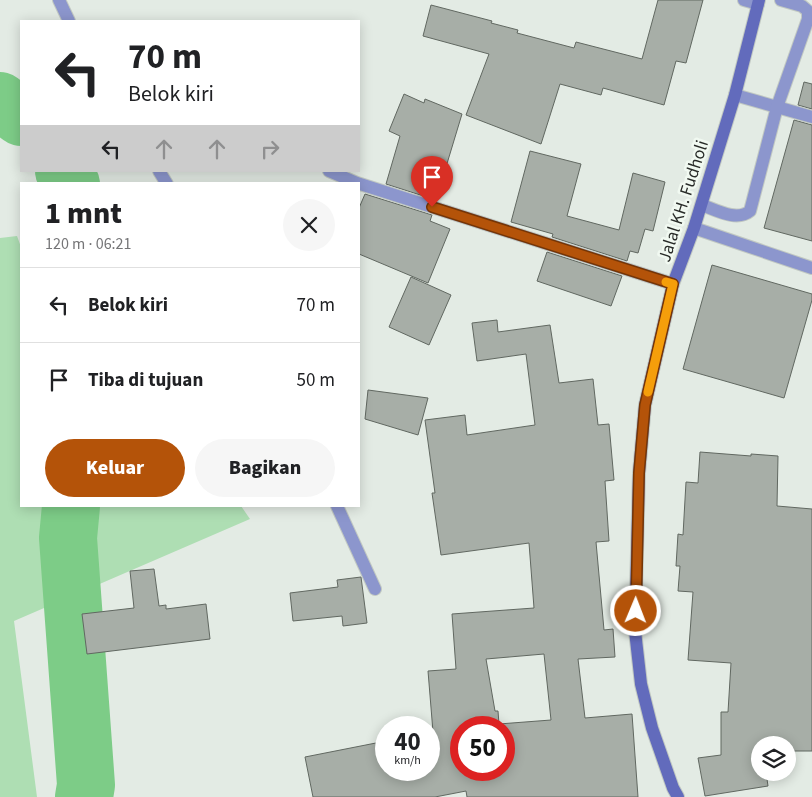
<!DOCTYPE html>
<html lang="id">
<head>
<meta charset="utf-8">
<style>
  :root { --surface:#fff; --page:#f6f6f6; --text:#202124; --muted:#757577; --line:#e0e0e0; --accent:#b45309 }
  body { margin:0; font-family:"Source Sans 3",sans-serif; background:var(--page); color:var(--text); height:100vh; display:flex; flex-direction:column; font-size:19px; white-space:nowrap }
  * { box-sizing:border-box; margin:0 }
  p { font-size:16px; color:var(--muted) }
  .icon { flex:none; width:28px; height:28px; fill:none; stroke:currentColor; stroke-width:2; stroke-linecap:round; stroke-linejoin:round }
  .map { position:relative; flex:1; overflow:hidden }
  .drawer { position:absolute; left:20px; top:182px; width:340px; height:325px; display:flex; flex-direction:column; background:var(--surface); border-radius:0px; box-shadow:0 2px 12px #0003 }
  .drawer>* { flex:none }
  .guide { position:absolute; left:20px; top:20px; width:340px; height:152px; border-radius:0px; box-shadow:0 2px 12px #0003; background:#fff; color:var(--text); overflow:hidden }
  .buttons { position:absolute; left:751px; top:736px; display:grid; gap:10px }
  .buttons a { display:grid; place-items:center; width:45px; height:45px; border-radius:50%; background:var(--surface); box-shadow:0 2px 12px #0003; font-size:25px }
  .speed { position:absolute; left:375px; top:716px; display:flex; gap:10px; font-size:25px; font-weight:700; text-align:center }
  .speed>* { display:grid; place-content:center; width:65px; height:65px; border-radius:50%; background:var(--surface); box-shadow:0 2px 12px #0003; line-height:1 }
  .speed small { font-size:12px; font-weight:400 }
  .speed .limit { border:8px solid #d22; background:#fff; color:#111 }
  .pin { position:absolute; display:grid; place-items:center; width:42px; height:42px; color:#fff; margin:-51px -21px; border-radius:50% 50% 50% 0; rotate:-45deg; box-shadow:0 0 5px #0007 }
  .pin .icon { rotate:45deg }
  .me { position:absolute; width:55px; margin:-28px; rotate:1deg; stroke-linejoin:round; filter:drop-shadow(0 0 4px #0008) }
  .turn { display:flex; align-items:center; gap:18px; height:105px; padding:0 25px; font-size:22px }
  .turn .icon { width:65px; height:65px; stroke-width:2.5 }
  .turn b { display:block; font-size:35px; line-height:42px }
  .lanes { display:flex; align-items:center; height:48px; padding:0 25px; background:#0003; justify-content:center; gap:25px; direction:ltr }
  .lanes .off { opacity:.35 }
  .round { display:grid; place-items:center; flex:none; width:52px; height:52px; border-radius:26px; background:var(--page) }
  .summary { display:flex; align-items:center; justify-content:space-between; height:85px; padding:0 25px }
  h1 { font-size:30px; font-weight:800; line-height:38px }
  .primary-button { display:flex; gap:10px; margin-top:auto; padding:10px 25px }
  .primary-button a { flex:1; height:58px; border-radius:30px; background:var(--accent); color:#fff; font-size:20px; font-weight:800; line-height:58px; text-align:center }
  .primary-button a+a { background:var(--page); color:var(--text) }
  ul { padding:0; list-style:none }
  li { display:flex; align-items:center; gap:15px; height:75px; padding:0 25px; border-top:1px solid var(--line) }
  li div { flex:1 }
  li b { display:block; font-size:19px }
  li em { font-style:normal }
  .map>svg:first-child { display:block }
  .green { fill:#aedeb3 }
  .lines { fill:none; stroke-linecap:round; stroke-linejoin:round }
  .river { stroke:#7dcc87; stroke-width:58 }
  .building { fill:#a7aea7; stroke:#616861; fill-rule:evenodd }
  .minor-casing { stroke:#c1c8c2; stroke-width:14 }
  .secondary-casing { stroke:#c1c8c2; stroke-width:14 }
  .minor { stroke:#8c96cd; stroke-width:12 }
  .secondary { stroke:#626bbc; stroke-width:12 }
  .route-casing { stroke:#753606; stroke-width:12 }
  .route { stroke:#b45309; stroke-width:9 }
  .slow { stroke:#f59e0b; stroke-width:9 }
  .labels { text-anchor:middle; stroke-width:5; stroke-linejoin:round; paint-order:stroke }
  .street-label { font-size:18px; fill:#282b28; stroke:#f1f9f1 }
</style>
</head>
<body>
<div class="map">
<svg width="812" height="797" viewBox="0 0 812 797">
  <rect width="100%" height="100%" fill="#e3ebe4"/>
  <path class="green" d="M17 236 21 247V506H241L250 519 14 621 37 797H0V238Z"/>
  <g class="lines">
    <g class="river">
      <path d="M0 101 21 117"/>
      <path d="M64 171 71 184"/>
      <path d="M71 506 68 538 86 785 84 797"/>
    </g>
  </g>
  <g class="building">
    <path d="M658 0H703L686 63 676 61 664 105 603 88 601 95 560 84 541 144 466 115 489 54 423 36 431 5 492 21 491 23 518 30 517 33 574 48 576 42 642 59Z"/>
    <path d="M804 82 812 84V109L798 105Z"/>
    <path d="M404 94 424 103 425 99 462 114 436 200 386 184 400 136 389 131Z"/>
    <path d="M794 120 812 125V241L764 228Z"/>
    <path d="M530 151 581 164 567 216 619 230 633 173 665 182 653 231 645 229 638 253 630 251 627 261 552 237 553 234 511 222Z"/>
    <path d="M365 194 432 215 430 221 450 229 428 283 359 254V208Z"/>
    <path d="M547 252 622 276 611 306 537 281Z"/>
    <path d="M712 265 812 294V300L784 398 683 369Z"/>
    <path d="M411 277 451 295 429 345 389 327Z"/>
    <path d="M497 320 498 332 550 325 559 383 593 379 598 425 609 424 614 480 605 481 609 541 596 542 604 630 613 629 615 657 578 659 585 718 632 714 638 797H467L466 791 435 797H313L305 757 386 741V770H429V733L433 732 428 671 456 669 452 614 534 608 529 543 441 555 432 493H435L425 420 465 415 467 435 535 425 526 354 477 361 472 323ZM544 654 551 720 499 724 498 711H495L486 659ZM461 728H504V770H461Z"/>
    <path d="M368 390 428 398 418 435 365 419Z"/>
    <path d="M700 452 751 456V454L778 456 777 506 812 509V751H788V745H760V772H766L768 786 705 796 698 758 721 755V712H728L731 663 688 660 693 592 678 591 680 566H676L678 534 683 535 686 482 698 483Z"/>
    <path d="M154 569 159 606 166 605V609L206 604 210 639 87 654 82 614 134 608 130 571Z"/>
    <path d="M361 577 367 623 343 626 342 616 293 621 290 593 338 587 337 580Z"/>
  </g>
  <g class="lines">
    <defs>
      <g id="minor">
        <path d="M59 0 69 21"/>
        <path d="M744 0 758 4"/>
        <path d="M735 95 812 117"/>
        <path d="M159 171 167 184"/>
        <path d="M329 171 357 183 673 284"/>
        <path d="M702 205C716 210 737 222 750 211L777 107 808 19V11L802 6 781 0"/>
        <path d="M694 228 812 268"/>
        <path d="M337 506 375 589"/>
      </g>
      <path id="secondary" d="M678 797 673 788 652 728 641 684 635 631 639 473 645 405 673 284 694 228 735 95 759 0"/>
    </defs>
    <use href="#minor" class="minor-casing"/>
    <use href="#secondary" class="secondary-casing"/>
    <use href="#minor" class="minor"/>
    <use href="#secondary" class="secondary"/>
  </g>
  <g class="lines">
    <defs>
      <path id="route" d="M432 207 673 284 645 405 639 473 636 611"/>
    </defs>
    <use href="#route" class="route-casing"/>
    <use href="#route" class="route"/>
    <path class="slow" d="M648 392 673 284 666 282"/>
  </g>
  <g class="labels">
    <g class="street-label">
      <text transform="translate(683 201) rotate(-72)" y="6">Jalal KH. Fudholi</text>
    </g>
  </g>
</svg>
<div class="buttons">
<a><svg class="icon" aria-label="layers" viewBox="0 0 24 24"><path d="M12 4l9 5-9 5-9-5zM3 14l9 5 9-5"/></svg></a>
</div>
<div class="speed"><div>40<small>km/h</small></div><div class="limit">50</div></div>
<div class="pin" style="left:432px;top:207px;background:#d93025"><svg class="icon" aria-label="arrive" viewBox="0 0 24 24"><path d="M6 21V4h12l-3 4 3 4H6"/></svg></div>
<svg class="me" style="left:636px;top:611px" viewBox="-20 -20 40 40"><circle r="17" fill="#b45309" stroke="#fff" stroke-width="3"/><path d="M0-11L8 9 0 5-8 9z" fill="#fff"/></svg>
<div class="guide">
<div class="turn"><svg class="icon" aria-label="left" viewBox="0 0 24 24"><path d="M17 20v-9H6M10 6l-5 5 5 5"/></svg><div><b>70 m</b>Belok kiri</div></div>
<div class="lanes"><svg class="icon" aria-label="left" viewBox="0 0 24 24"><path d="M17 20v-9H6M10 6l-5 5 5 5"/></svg><svg class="icon off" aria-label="ahead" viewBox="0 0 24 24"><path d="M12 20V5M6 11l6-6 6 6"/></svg><svg class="icon off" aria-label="ahead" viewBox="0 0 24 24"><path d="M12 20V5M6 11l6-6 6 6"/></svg><svg class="icon off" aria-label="right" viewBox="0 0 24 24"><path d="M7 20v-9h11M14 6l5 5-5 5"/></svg></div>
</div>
<section class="drawer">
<div class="summary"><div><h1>1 mnt</h1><p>120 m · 06:21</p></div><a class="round"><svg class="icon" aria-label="close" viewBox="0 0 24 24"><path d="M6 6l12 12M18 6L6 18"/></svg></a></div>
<ul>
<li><svg class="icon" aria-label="left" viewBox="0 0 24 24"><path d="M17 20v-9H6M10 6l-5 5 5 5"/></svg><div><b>Belok kiri</b></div><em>70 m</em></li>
<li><svg class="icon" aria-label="arrive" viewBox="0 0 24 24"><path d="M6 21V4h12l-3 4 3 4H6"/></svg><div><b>Tiba di tujuan</b></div><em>50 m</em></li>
</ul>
<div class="primary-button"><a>Keluar</a><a>Bagikan</a></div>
</section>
</div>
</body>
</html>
